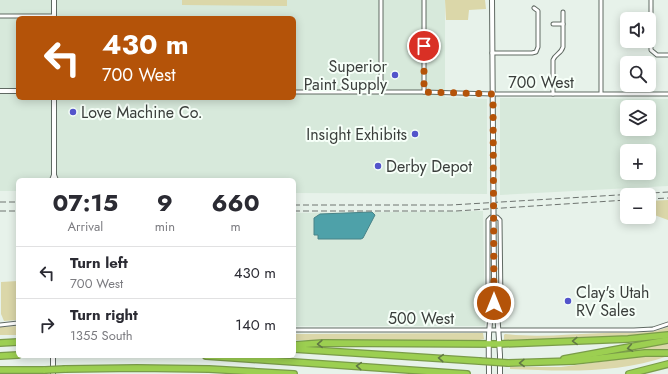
<!DOCTYPE html>
<html lang="en">
<head>
<meta charset="utf-8">
<style>
  :root { --surface:#fff; --page:#f2f2f3; --text:#2b2b33; --muted:#7c7c81; --line:#e1e1e2 }
  body { margin:0; font-family:Jost,sans-serif; background:var(--page); color:var(--text); height:100vh; display:flex; flex-direction:column; font-size:15px; white-space:nowrap }
  * { box-sizing:border-box; margin:0 }
  p { font-size:13px; color:var(--muted) }
  .icon { flex:none; width:22px; height:22px; fill:none; stroke:currentColor; stroke-width:2; stroke-linecap:round; stroke-linejoin:round }
  .map { position:relative; flex:1; overflow:hidden }
  .side { position:absolute; left:16px; top:178px; width:280px; height:180px; display:flex; flex-direction:column; background:var(--surface); border-radius:6px; box-shadow:0 2px 10px #0003 }
  .side>* { flex:none }
  .banner { position:absolute; left:16px; top:16px; width:280px; height:84px; border-radius:6px; box-shadow:0 2px 10px #0003; background:#b45309; color:#fff; overflow:hidden }
  .tools { position:absolute; left:620px; top:12px; display:grid; gap:8px }
  .tools a { display:grid; place-items:center; width:36px; height:36px; border-radius:6px; background:var(--surface); box-shadow:0 2px 10px #0003; font-size:20px }
  .pin { position:absolute; display:grid; place-items:center; width:34px; height:34px; color:#fff; margin:-17px; border:2px solid #fff; border-radius:50%; box-shadow:0 1px 4px #0007 }
  .me { position:absolute; width:44px; margin:-22px; rotate:0deg; stroke-linejoin:round; filter:drop-shadow(0 0 3px #0008) }
  .turn { display:flex; align-items:center; gap:14px; height:84px; padding:0 20px; font-size:18px }
  .turn .icon { width:52px; height:52px; stroke-width:2.5 }
  .turn b { display:block; font-size:28px; line-height:34px }
  .eta { display:flex; justify-content:space-evenly; align-items:center; height:68px; text-align:center }
  .eta b { font-size:24px; font-weight:700; line-height:28px }
  ul { padding:0; list-style:none }
  li { display:flex; align-items:center; gap:12px; height:52px; padding:0 20px; border-top:1px solid var(--line) }
  li div { flex:1 }
  li b { display:block; font-size:15px }
  li em { font-style:normal }
  .map>svg:first-child { display:block }
  .built { fill:#d7e9db; fill-rule:evenodd }
  .green { fill:#dbd7a9 }
  .water { fill:#4ea1a9; stroke:#488388 }
  .lines { fill:none; stroke-linecap:round; stroke-linejoin:round }
  .street-casing { stroke:#606a63; stroke-width:5 }
  .secondary-casing { stroke:#606a63; stroke-width:6 }
  .highway-casing { stroke:#7a9c49; stroke-width:8 }
  .street { stroke:#fff; stroke-width:3 }
  .secondary { stroke:#fff; stroke-width:4 }
  .highway { stroke:#9ccf51; stroke-width:5.5 }
  .rail { stroke:#6e7470; stroke-width:1; stroke-dasharray:6 3; stroke-linecap:butt }
  .secondary-bridge-casing { stroke:#606a63; stroke-width:6; stroke-linecap:butt }
  .highway-bridge-casing { stroke:#7a9c49; stroke-width:8; stroke-linecap:butt }
  .secondary-bridge { stroke:#fff; stroke-width:4 }
  .highway-bridge { stroke:#9ccf51; stroke-width:5.5 }
  .oneway { stroke:#617844 }
  .route { stroke:#b45309; stroke-width:7; stroke-dasharray:0 12.6 }
  .poi-dot { fill:#5354cb; stroke:#f6fff8; stroke-width:1.5 }
  .labels { text-anchor:middle; stroke-width:4; stroke-linejoin:round; paint-order:stroke }
  .poi-label { font-size:16px; fill:#3a3e3b; stroke:#f6fff8; text-anchor:start }
  .street-label { font-size:16px; fill:#3a3e3b; stroke:#f6fff8 }
</style>
</head>
<body>
<div class="map">
<svg width="668" height="374" viewBox="0 0 668 374">
  <rect width="100%" height="100%" fill="#e7f2ea"/>
  <g class="built">
    <path d="M0 0H445V97L487 99V194L294 193V180H18V191H0ZM18 18H294V98H18Z"/>
    <path d="M500 98 668 99V186L500 195ZM627 107H649V129H627ZM627 151H649V173H627Z"/>
    <path d="M483 211 485 326H294V213Z"/>
  </g>
  <g class="green">
    <path d="M182 0H287V6L182 5Z"/>
    <path d="M445 0H485L486 9 469 10 468 20H446Z"/>
    <path d="M668 200V220L649 213V201Z"/>
    <path d="M18 281V320L4 321 1 314V282Z"/>
    <path d="M18 326V335H0V327Z"/>
    <path d="M668 327V333L645 336 504 340V335L505 334C538 338 571 334 604 333 624 332 649 335 668 327Z"/>
    <path d="M483 333 484 339C480 341 466 340 460 340H294V334Z"/>
    <path d="M668 343V349H653L630 352V350Z"/>
    <path d="M659 354 668 356C617 374 563 371 510 369V367H561Z"/>
  </g>
  <path class="water" d="M372 212 375 215 363 238 361 239H318V235H314V218L320 214Z"/>
  <g class="lines">
    <defs>
      <g id="street">
        <path d="M381 0V93"/>
        <path d="M424 0V92"/>
        <path d="M651 0V50L657 55H668"/>
        <path d="M0 16H54"/>
        <path d="M553 24H563"/>
        <path d="M492 53H532L536 52 538 47V11L534 8"/>
        <path d="M294 92H424L493 94H668"/>
        <path d="M601 93V0"/>
        <path d="M553 94V60C555 54 561 54 563 47V12"/>
        <path d="M491 312 488 305V220L491 217H497L500 220 501 305 497 311"/>
        <path d="M0 325 18 323"/>
        <path d="M294 330H634L653 329 668 324"/>
      </g>
      <g id="secondary">
        <path d="M54 0V18"/>
        <path d="M492 0 493 135"/>
        <path d="M0 91H18"/>
        <path d="M54 98V175L56 180"/>
        <path d="M52 180 54 175"/>
        <path d="M494 285V303L497 311 500 355V374"/>
        <path d="M53 374V356"/>
        <path d="M489 374C489 351 487 325 494 304"/>
      </g>
      <g id="highway">
        <path d="M0 343 18 342"/>
        <path d="M294 345 323 343 499 344 628 339 668 335"/>
        <path d="M294 349 479 361"/>
        <path d="M0 356 18 355"/>
        <path d="M206 356 467 374"/>
        <path d="M564 359 668 340"/>
        <path d="M508 363 574 361 645 353H668"/>
        <path d="M65 369 137 368 209 369 294 374"/>
        <path d="M0 370H45"/>
        <path d="M629 374 668 364"/>
      </g>
    </defs>
    <use href="#street" class="street-casing"/>
    <use href="#secondary" class="secondary-casing"/>
    <use href="#highway" class="highway-casing"/>
    <use href="#street" class="street"/>
    <use href="#secondary" class="secondary"/>
    <use href="#highway" class="highway"/>
    <g class="rail">
      <path d="M649 199 668 198"/>
      <path d="M0 202H18"/>
      <path d="M294 205H451L668 192"/>
      <path d="M0 211H18"/>
      <path d="M294 211H456L627 200"/>
    </g>
    <defs>
      <path id="secondary-bridge" d="M493 135 494 285"/>
      <g id="highway-bridge">
        <path d="M479 361 508 363"/>
        <path d="M45 370 65 369"/>
      </g>
    </defs>
    <use href="#secondary-bridge" class="secondary-bridge-casing"/>
    <use href="#highway-bridge" class="highway-bridge-casing"/>
    <use href="#secondary-bridge" class="secondary-bridge"/>
    <use href="#highway-bridge" class="highway-bridge"/>
  </g>
  <defs><path id="oneway-chevron" d="M-2-3.5L2.5 0L-2 3.5" fill="none" stroke-width="1.6" stroke-linecap="round" stroke-linejoin="round"/></defs>
  <g class="oneway">
    <use href="#oneway-chevron" transform="translate(575 341) rotate(178)"/>
    <use href="#oneway-chevron" transform="translate(320 344) rotate(178)"/>
    <use href="#oneway-chevron" transform="translate(630 348) rotate(170)"/>
    <use href="#oneway-chevron" transform="translate(441 358) rotate(-176)"/>
    <use href="#oneway-chevron" transform="translate(522 363) rotate(179)"/>
    <use href="#oneway-chevron" transform="translate(359 366) rotate(-176)"/>
  </g>
  <g class="lines">
    <path class="route" d="M424 46V92L493 94 494 303"/>
  </g>
  <g class="poi-dot">
    <circle cx="395" cy="75" r="4"/>
    <circle cx="73" cy="112" r="4"/>
    <circle cx="415" cy="134" r="4"/>
    <circle cx="378" cy="166" r="4"/>
    <circle cx="568" cy="301" r="4"/>
  </g>
  <g class="labels">
    <g class="poi-label">
      <text x="387" y="72" text-anchor="end">Superior<tspan x="387" dy="18">Paint Supply</tspan></text>
      <text x="81" y="118">Love Machine Co.</text>
      <text x="407" y="140" text-anchor="end">Insight Exhibits</text>
      <text x="386" y="172">Derby Depot</text>
      <text x="576" y="298">Clay's Utah<tspan x="576" dy="18">RV Sales</tspan></text>
    </g>
    <g class="street-label">
      <text x="541" y="88">700 West</text>
      <text x="421" y="324">500 West</text>
    </g>
  </g>
</svg>
<div class="tools">
<a><svg class="icon" aria-label="sound" viewBox="0 0 24 24"><path d="M4 9h4l5-4v14l-5-4H4zM17 9q2 3 0 6"/></svg></a>
<a><svg class="icon" aria-label="search" viewBox="0 0 24 24"><circle cx="10" cy="10" r="6"/><path d="M15 15l6 6"/></svg></a>
<a><svg class="icon" aria-label="layers" viewBox="0 0 24 24"><path d="M12 4l9 5-9 5-9-5zM3 14l9 5 9-5"/></svg></a>
<a>+</a>
<a>−</a>
</div>
<div class="pin" style="left:424px;top:46px;background:#d93025"><svg class="icon" aria-label="arrive" viewBox="0 0 24 24"><path d="M6 21V4h12l-3 4 3 4H6"/></svg></div>
<svg class="me" style="left:494px;top:303px" viewBox="-20 -20 40 40"><circle r="17" fill="#b45309" stroke="#fff" stroke-width="3"/><path d="M0-11L8 9 0 5-8 9z" fill="#fff"/></svg>
<div class="banner">
<div class="turn"><svg class="icon" aria-label="left" viewBox="0 0 24 24"><path d="M17 20v-9H6M10 6l-5 5 5 5"/></svg><div><b>430 m</b>700 West</div></div>
</div>
<section class="side">
<div class="eta">
<div><b>07:15</b><p>Arrival</p></div>
<div><b>9</b><p>min</p></div>
<div><b>660</b><p>m</p></div>
</div>
<ul>
<li><svg class="icon" aria-label="left" viewBox="0 0 24 24"><path d="M17 20v-9H6M10 6l-5 5 5 5"/></svg><div><b>Turn left</b><p>700 West</p></div><em>430 m</em></li>
<li><svg class="icon" aria-label="right" viewBox="0 0 24 24"><path d="M7 20v-9h11M14 6l5 5-5 5"/></svg><div><b>Turn right</b><p>1355 South</p></div><em>140 m</em></li>
</ul>
</section>
</div>
</body>
</html>
